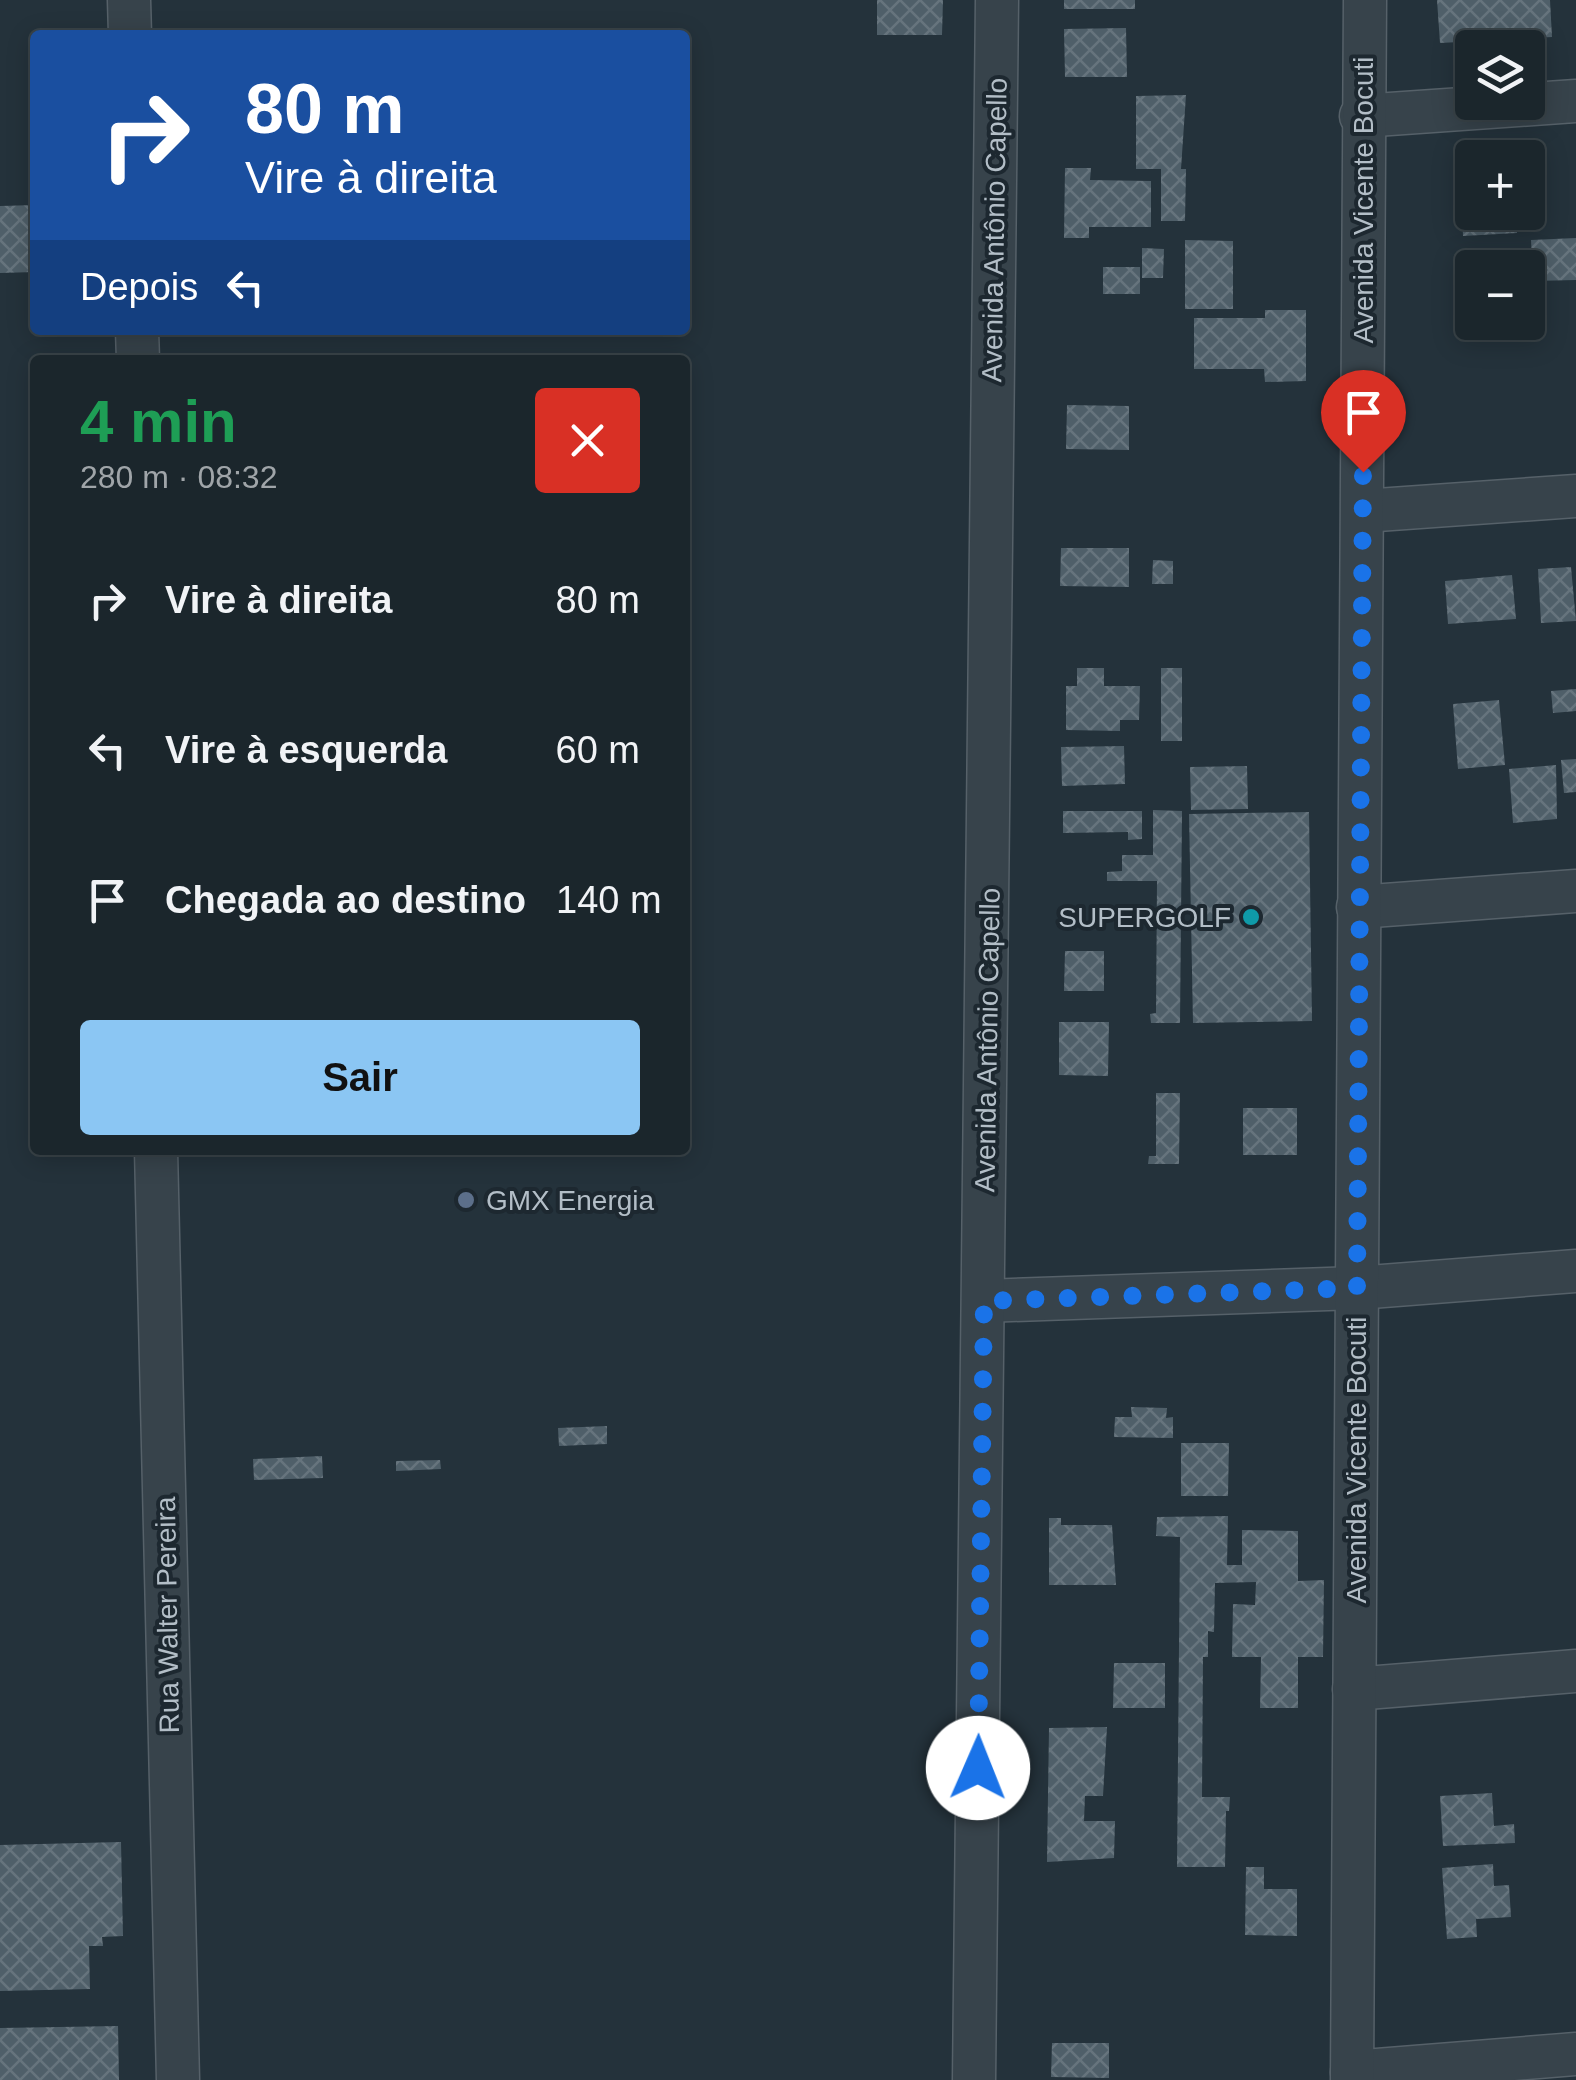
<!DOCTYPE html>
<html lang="pt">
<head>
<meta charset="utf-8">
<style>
  :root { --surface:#1b262c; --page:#242e34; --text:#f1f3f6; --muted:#a0a5a9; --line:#394348; --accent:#8bc6f3 }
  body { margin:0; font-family:Helvetica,sans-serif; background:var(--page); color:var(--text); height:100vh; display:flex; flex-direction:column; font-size:38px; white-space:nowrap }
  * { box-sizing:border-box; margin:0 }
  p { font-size:32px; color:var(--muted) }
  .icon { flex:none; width:55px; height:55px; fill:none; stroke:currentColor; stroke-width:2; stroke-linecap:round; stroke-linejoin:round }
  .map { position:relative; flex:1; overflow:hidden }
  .panel { position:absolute; left:30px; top:355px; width:660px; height:800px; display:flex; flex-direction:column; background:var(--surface); border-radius:10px; box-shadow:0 5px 25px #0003,0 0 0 2px var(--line) }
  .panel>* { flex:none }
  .top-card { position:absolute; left:30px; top:30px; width:660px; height:305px; border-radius:10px; box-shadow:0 5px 25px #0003,0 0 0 2px var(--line); background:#1a4fa0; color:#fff; overflow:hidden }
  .controls { position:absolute; left:1455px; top:30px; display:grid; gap:20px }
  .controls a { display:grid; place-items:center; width:90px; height:90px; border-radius:10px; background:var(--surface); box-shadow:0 5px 25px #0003,0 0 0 2px var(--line); font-size:50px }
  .pin { position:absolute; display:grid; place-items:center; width:85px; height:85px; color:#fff; margin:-102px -42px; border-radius:50% 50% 50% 0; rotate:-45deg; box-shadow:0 0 10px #0007 }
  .pin .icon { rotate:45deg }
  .me { position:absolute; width:110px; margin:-55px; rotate:1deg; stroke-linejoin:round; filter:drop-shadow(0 0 8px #0008) }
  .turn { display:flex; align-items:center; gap:35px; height:210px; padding:0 50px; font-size:45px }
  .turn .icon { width:130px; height:130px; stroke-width:2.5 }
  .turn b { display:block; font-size:70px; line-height:85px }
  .then { display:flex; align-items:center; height:95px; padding:0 50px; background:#0003; gap:20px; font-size:38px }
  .round { display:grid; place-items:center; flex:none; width:105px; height:105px; border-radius:10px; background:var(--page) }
  .headline { display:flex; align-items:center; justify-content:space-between; height:170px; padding:0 50px }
  h1 { font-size:60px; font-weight:700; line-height:75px; color:#1e9e55 }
  .cta { display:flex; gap:20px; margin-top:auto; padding:20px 50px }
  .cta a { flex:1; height:115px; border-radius:10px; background:var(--accent); color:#111; font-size:40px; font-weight:700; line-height:115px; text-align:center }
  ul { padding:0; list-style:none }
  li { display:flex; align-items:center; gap:30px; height:150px; padding:0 50px }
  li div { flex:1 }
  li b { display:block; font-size:38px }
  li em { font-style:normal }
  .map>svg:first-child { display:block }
  .building { fill:url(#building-cross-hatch) }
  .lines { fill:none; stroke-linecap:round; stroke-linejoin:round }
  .minor-casing { stroke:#566169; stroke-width:45 }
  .minor { stroke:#37434b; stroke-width:42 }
  .route { stroke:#1a73e8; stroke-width:18; stroke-dasharray:0 32.4 }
  .culture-dot { fill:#0f9aa8; stroke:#1d2830; stroke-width:4 }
  .service-dot { fill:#5c6f8a; stroke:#1d2830; stroke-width:4 }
  .labels { text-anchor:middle; stroke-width:8; stroke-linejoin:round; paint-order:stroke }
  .street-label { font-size:28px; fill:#b3bec7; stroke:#1d2830 }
  .poi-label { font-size:28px; fill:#b3bec7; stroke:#1d2830; text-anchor:end }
</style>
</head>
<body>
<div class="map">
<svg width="1576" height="2080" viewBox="0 0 1576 2080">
  <defs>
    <pattern id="building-cross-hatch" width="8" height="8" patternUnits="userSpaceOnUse" patternTransform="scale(2.5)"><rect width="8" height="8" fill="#4f5f69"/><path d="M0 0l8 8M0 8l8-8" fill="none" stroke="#66747d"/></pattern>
  </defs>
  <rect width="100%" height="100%" fill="#24323b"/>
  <g class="building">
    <path d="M877 0H943L942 35H877Z"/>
    <rect x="1064" y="0" width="71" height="9"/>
    <path d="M1437 0H1550L1552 37 1440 43Z"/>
    <path d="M1126 28 1127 77H1065L1064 29Z"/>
    <path d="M1186 95 1181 169H1186L1185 221H1161V169H1136V96Z"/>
    <path d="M1065 168H1091L1090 180 1151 181V227H1089V238H1064Z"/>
    <path d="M1472 189V212H1515L1517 233 1463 236 1461 190Z"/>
    <path d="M35 205V272L0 273V206Z"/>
    <path d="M1576 238V280L1533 281 1531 240Z"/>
    <path d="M1185 240 1233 241V309H1185Z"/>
    <path d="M1142 248 1164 249 1163 278H1142Z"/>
    <rect x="1103" y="267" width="37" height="27"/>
    <path d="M1265 310H1306V381L1265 382 1264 369H1194V318H1265Z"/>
    <path d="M1067 405 1129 406V450L1066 449Z"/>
    <path d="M1061 548H1129V587L1060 586Z"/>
    <path d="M1153 560 1173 561V584H1152Z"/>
    <path d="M1571 567 1576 621 1541 623 1538 569Z"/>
    <path d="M1512 575 1516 619 1448 624 1445 581Z"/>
    <path d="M1077 668H1104V686H1140L1139 720H1120V731L1066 730V686H1077Z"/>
    <rect x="1161" y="668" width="21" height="73"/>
    <path d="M1576 689V711L1553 713 1551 691Z"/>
    <path d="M1499 700 1505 765 1458 769 1453 704Z"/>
    <path d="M1124 746 1125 784 1062 786 1061 747Z"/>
    <path d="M1576 759V792L1564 793 1561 760Z"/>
    <path d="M1556 765 1557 819 1513 823 1509 769Z"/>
    <path d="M1247 766 1248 809 1191 810 1190 767Z"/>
    <path d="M1153 810 1182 811 1180 1023H1151L1150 1014 1156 1013 1157 881H1107V872L1122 871V855H1153Z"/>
    <path d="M1063 811H1142V839L1128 840V832L1063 833Z"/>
    <path d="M1309 812 1312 1021 1193 1023 1189 814Z"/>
    <path d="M1065 951H1104V991H1064Z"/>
    <path d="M1059 1022H1109L1108 1076 1059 1075Z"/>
    <path d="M1156 1093H1180L1179 1164H1148L1149 1156H1156Z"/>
    <rect x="1243" y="1108" width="54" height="47"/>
    <path d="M1131 1407 1167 1408 1166 1418 1173 1417V1438L1114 1437 1115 1417H1132Z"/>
    <path d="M607 1426V1444L559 1446 558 1428Z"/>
    <path d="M1181 1443H1229L1228 1496H1181Z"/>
    <path d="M322 1456 323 1478 254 1480 253 1459Z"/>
    <path d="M440 1460 441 1469 396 1471V1461Z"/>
    <path d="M1228 1516 1227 1565H1242V1530L1298 1531V1581L1324 1580 1323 1657H1298V1708H1260L1261 1657H1232L1233 1604 1255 1605 1256 1582 1215 1583 1214 1632 1208 1631V1657H1203L1202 1797H1230L1229 1811H1226L1225 1867H1177L1180 1537 1156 1536 1157 1517Z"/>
    <path d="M1049 1518H1061V1525H1112L1116 1585H1049Z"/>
    <path d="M1114 1663H1165V1708H1113Z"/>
    <path d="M1107 1727 1103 1796H1085L1084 1821H1115L1114 1858 1047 1862 1049 1728Z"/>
    <path d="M1492 1793 1494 1826 1514 1824 1515 1843 1443 1846 1440 1796Z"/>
    <path d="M121 1842 123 1936 102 1937 103 1946H89L90 1989 0 1991V1845Z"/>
    <path d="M1493 1864 1494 1886 1509 1885 1511 1917 1476 1919 1477 1937 1447 1939 1442 1868Z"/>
    <path d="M1246 1867H1264V1889H1297V1936L1245 1935Z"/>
    <path d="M118 2026 119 2080H0V2028Z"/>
    <path d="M1052 2043H1109V2078L1051 2077Z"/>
  </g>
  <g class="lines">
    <defs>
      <g id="minor">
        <path d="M129 0 130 35"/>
        <path d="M1361 116 1576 101"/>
        <path d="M137 330 138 360"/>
        <path d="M1363 511 1576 496"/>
        <path d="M1358 907 1576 891"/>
        <path d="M156 1150 178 2080"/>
        <path d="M984 1301 1357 1288 1576 1271"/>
        <path d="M1354 1689 1576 1671"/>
        <path d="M1352 2072 1576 2054"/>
        <path d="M974 2080 997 0"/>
        <path d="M1352 2080 1365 0"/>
      </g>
    </defs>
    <use href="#minor" class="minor-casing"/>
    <use href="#minor" class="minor"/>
  </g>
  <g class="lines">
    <path class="route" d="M978 1768 984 1301 1357 1288 1363 472"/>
  </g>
  <circle class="culture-dot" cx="1251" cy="917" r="10"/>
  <circle class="service-dot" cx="466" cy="1200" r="10"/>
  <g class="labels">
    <g class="street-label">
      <text transform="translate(1363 200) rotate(-90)" y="10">Avenida Vicente Bocuti</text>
      <text transform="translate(994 230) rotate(-89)" y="10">Avenida Antônio Capello</text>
      <text transform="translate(987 1040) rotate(-89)" y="10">Avenida Antônio Capello</text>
      <text transform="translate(1356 1460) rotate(-90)" y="10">Avenida Vicente Bocuti</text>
      <text transform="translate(167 1615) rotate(-91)" y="10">Rua Walter Pereira</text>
    </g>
    <g class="poi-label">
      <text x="1231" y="927">SUPERGOLF</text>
      <text x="486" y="1210" text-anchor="start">GMX Energia</text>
    </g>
  </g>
</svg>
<div class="controls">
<a><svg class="icon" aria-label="layers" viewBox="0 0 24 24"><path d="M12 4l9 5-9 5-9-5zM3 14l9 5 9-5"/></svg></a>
<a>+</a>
<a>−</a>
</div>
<div class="pin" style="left:1363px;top:472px;background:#d93025"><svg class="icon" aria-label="arrive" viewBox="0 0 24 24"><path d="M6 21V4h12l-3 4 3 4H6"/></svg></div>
<svg class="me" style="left:978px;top:1768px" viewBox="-20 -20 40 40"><circle r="19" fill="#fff"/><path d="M0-13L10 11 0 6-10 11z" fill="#1a73e8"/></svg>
<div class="top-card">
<div class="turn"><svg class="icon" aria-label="right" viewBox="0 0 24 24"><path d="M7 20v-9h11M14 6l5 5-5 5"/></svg><div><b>80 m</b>Vire à direita</div></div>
<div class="then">Depois<svg class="icon" aria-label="left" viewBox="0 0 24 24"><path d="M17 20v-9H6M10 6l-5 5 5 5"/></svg></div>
</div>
<section class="panel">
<div class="headline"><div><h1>4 min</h1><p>280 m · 08:32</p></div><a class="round" style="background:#d93025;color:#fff"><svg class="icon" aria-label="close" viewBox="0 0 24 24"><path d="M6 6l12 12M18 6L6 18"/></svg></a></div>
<ul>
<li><svg class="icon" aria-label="right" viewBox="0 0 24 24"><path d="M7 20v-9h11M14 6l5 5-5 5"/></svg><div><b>Vire à direita</b></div><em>80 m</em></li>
<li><svg class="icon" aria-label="left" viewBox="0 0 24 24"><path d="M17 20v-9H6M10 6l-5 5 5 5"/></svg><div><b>Vire à esquerda</b></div><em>60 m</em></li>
<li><svg class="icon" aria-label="arrive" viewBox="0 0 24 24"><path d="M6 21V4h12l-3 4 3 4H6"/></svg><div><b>Chegada ao destino</b></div><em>140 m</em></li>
</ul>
<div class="cta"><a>Sair</a></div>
</section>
</div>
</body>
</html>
